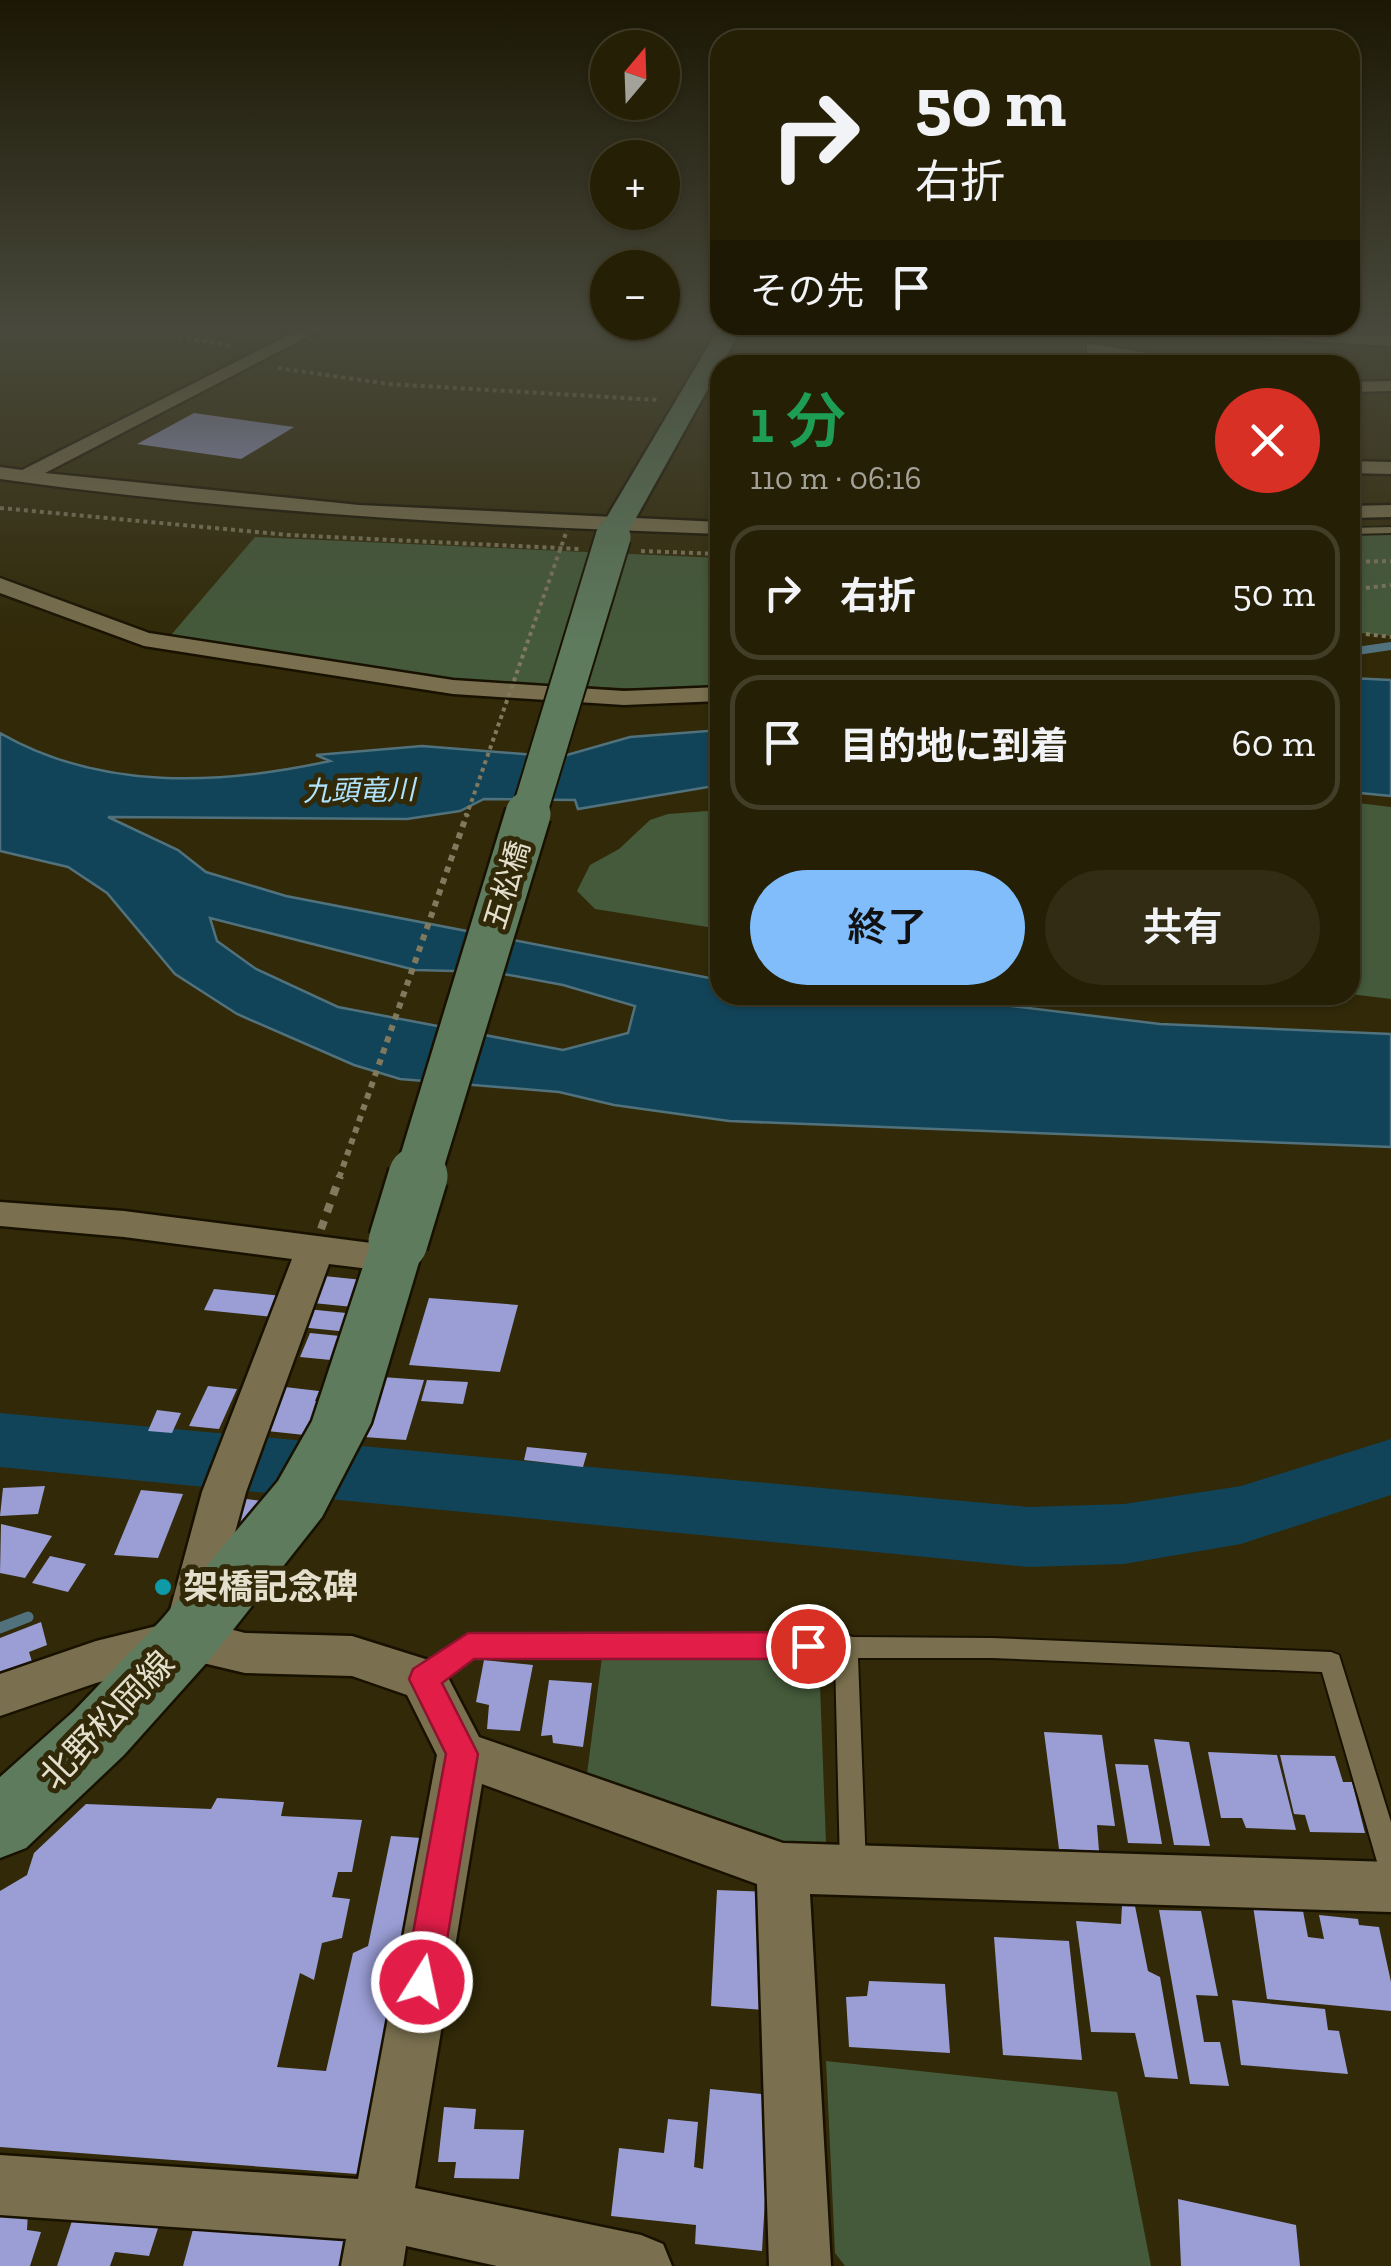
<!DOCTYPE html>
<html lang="ja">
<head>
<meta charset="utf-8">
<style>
  :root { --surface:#251f05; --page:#312c13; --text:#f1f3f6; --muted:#a3a29a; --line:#423d27; --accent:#80bdfa }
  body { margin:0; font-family:"Zilla Slab","Noto Sans JP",serif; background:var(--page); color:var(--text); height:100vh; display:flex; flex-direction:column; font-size:38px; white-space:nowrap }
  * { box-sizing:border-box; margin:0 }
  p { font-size:32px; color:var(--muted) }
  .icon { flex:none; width:55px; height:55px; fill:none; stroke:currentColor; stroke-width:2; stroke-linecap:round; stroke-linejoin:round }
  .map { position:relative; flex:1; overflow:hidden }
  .side { position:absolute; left:710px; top:355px; width:650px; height:650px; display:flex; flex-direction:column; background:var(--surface); border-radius:30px; box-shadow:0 2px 8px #0004,0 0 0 2px var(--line) }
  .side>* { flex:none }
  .hud { position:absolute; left:710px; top:30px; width:650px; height:305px; border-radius:30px; box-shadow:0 2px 8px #0004,0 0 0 2px var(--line); background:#251f05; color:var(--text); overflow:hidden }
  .needle { width:65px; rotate:19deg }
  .fabs { position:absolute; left:590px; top:30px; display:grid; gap:20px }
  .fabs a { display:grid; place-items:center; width:90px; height:90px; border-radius:50%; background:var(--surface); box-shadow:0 2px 8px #0004,0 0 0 2px var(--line); font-size:50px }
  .pin { position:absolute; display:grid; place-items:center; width:85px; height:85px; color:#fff; margin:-42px; border:5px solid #fff; border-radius:50%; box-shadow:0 2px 10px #0007 }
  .me { position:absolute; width:110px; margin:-55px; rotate:10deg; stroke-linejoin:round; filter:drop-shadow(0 0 8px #0008) }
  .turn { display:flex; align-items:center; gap:35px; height:210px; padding:0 40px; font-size:45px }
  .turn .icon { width:130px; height:130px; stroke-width:2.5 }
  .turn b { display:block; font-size:70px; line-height:85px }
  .then { display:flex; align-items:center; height:95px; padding:0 40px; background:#0003; gap:20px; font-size:38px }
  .round { display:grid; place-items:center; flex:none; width:105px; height:105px; border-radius:52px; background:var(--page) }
  .overview { display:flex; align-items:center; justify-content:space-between; height:170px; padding:0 40px }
  h1 { font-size:60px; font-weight:600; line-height:75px; color:#1e9e55 }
  .cta { display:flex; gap:20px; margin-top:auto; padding:20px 40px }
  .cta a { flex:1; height:115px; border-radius:60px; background:var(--accent); color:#111; font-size:40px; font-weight:600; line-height:115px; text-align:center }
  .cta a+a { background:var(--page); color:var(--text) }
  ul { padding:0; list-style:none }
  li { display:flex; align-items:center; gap:30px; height:135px; margin:0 20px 15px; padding:0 20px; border:5px solid var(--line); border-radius:30px }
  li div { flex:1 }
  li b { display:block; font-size:38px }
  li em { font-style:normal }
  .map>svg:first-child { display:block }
  .green { fill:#445a3a }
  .water { fill:#124459; stroke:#51727c; stroke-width:2.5; fill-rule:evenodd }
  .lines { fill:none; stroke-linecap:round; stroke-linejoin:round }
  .stream-far1 { stroke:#51727c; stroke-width:8 }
  .stream { stroke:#51727c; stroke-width:11 }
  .river { fill:#124459; fill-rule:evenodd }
  .building { fill:#9a9ed5 }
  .lane-casing { stroke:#181100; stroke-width:4 }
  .street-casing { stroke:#181100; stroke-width:5 }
  .secondary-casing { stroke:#181100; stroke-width:5 }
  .path { stroke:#80795e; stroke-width:4; stroke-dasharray:4 4; stroke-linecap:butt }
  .lane { fill:#7a704f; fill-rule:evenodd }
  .street { fill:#7a704f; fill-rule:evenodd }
  .secondary { fill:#5e7b5e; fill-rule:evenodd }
  .secondary-bridge-far3-casing { stroke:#181100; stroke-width:29; stroke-linecap:butt }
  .secondary-bridge-far2-casing { stroke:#181100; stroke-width:39; stroke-linecap:butt }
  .secondary-bridge-far1-casing { stroke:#181100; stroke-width:50; stroke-linecap:butt }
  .secondary-bridge-casing { stroke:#181100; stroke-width:64; stroke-linecap:butt }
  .path-bridge-far2 { stroke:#80795e; stroke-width:4; stroke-dasharray:4 4; stroke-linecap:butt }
  .path-bridge-far1 { stroke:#80795e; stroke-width:6; stroke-dasharray:6 6; stroke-linecap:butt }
  .path-bridge { stroke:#80795e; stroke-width:8; stroke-dasharray:9 9; stroke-linecap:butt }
  .secondary-bridge-far3 { stroke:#5e7b5e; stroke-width:26 }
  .secondary-bridge-far2 { stroke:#5e7b5e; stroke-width:35 }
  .secondary-bridge-far1 { stroke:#5e7b5e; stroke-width:45 }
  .secondary-bridge { stroke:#5e7b5e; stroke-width:59 }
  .route { fill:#e11d48; stroke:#92132f; stroke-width:2.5 }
  .culture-dot { fill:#0f9aa8; stroke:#312907; stroke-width:4 }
  .labels { text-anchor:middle; stroke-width:10; stroke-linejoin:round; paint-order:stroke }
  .far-water-label { font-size:28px; font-style:italic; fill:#afe3fe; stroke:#312907 }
  .street-label { font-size:30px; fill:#e4dfcd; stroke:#312907 }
  .near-poi-label { font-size:35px; font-weight:bold; fill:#e4dfcd; stroke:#312907; text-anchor:start }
  .near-street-label { font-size:35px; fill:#e4dfcd; stroke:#312907 }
</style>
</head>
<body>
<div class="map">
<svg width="1391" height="2266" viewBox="0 0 1391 2266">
  <rect width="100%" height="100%" fill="#312907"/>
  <g class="green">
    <path d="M1391 525V636L1350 632V526Z"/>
    <path d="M255 537 720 558V693L446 679 165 642Z"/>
    <path d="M1350 802 1391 807V999L1350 994Z"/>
    <path d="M720 810V929L595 909 577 891 590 865 619 849 650 820 668 814Z"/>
    <path d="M602 1657 819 1659 826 1843 760 1842 587 1774Z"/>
    <path d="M826 2061 1117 2092 1151 2266H845L835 2253Z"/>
  </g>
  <g class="water">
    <path d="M1350 678 1391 680V796L1350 792Z"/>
    <path d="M720 730V785L578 809 575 800 484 799 460 811 407 819 108 817 178 850 206 872 286 896 720 980V995H921L1160 1024 1391 1034V1147L729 1121 614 1105 559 1092 400 1079 354 1065 237 1014 175 974 107 893 68 867 0 851V733C101 791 219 785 330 761L316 755 422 746 560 757 630 737ZM210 918 415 970 493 972 563 985 635 1006 628 1033 563 1050 338 1007 256 969 217 941Z"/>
  </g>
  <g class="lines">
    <path class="stream-far1" d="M1350 652 1391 646"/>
    <path class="stream" d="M0 1628 28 1617"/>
    <path class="river" d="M0 1413 1029 1507 1124 1504 1241 1486 1391 1439V1495L1241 1544 1124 1564 1029 1567 0 1467Z"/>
  </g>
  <g class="building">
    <path d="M194 413 294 427 241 459 137 444Z"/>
    <path d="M324 1276 363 1280 353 1307 313 1303Z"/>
    <path d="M214 1289 282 1296 273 1317 204 1310Z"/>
    <path d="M429 1298 518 1305 500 1372 409 1365Z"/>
    <path d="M307 1309 356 1314 349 1332 299 1327Z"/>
    <path d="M310 1333 350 1337 341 1361 300 1357Z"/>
    <path d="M382 1377 424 1380 406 1440 364 1437Z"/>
    <path d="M427 1380 468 1382 463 1404 421 1401Z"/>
    <path d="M208 1386 237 1389 219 1429 189 1426Z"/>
    <path d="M285 1387 319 1391 315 1401 327 1402 314 1436 267 1431Z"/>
    <path d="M157 1410 181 1413 172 1433 148 1431Z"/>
    <path d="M527 1447 587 1453 583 1467 524 1460Z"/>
    <path d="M45 1486 38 1514 0 1516 3 1488Z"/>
    <path d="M141 1490 183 1494 158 1558 114 1555Z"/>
    <path d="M239 1498 271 1502 246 1543 222 1540Z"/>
    <path d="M1 1524 52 1536 25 1578 0 1573Z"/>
    <path d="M50 1556 86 1564 68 1592 32 1583Z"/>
    <path d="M41 1622 47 1645 29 1652 33 1665 0 1678V1638Z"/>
    <path d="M484 1660 533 1665 520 1731 487 1729 489 1705 476 1702Z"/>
    <path d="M549 1680 592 1683 583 1747 553 1743 552 1735 541 1736Z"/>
    <path d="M1044 1732 1102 1735 1115 1826 1097 1825 1099 1851 1059 1849Z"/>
    <path d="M1154 1739 1189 1742 1210 1846 1174 1845Z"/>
    <path d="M1208 1752 1277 1755 1296 1830 1246 1828 1242 1818H1221Z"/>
    <path d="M1280 1755 1335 1756 1343 1782H1352L1365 1833 1310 1832 1305 1815 1294 1814Z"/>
    <path d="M1115 1764 1148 1765 1162 1844 1128 1843Z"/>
    <path d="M217 1798 284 1802 281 1816 362 1820 352 1872H338L332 1897 350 1899 342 1938 322 1943 314 1980 300 1973 277 2067 326 2071 353 1953 368 1946 391 1836 422 1838 357 2174 0 2147V1891L27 1875 34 1853 86 1804 211 1809Z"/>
    <path d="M717 1890 768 1892 765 2010 711 2006Z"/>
    <path d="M1122 1905 1135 1906 1148 1971 1160 1977 1178 2079 1145 2077 1135 2033 1091 2032 1076 1921 1121 1924Z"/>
    <path d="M1253 1906 1303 1911 1308 1937 1324 1939 1319 1915 1358 1919 1359 1925 1379 1927 1391 1982V2011L1267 1999Z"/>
    <path d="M1159 1910 1201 1911 1218 1996 1196 1995 1204 2042H1220L1229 2086 1190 2084Z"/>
    <path d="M994 1937 1069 1941 1082 2060 1003 2055Z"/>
    <path d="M869 1981 945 1984 950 2053 849 2047 846 1997 867 1996Z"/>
    <path d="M1232 2000 1325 2009 1328 2030 1339 2031 1348 2074 1241 2065Z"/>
    <path d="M710 2089 771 2095 762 2251 695 2244 696 2225 611 2216 619 2148 664 2153 668 2119 698 2122 694 2167 703 2169Z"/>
    <path d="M444 2107 476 2109 474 2129 524 2130 519 2179 454 2178 456 2162H438Z"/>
    <path d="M1178 2199 1296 2225 1300 2266H1181Z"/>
    <path d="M0 2209 28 2212 27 2230 41 2232 30 2266H0Z"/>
    <path d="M76 2209 161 2219 149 2256 115 2252 110 2266H57Z"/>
    <path d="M195 2222 352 2238 346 2266H183Z"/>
  </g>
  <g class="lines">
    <defs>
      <g id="lane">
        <path d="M1391 527V533L1350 534V528Z"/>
        <path d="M846 1635 853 1637 992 1638 1331 1652 1339 1655 1391 1822V1877L1382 1874 1378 1865 1322 1672 992 1658H858L866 1866 862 1875 853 1878 844 1875 840 1866 835 1658 472 1656C457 1668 437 1693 417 1686L413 1679 417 1672 460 1639 468 1636 839 1637Z"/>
      </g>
      <g id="street">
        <path d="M307 326H328L45 473 359 505 720 522V534C479 526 239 512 0 479V467L22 470Z"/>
        <path d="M1050 326H1105L1120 332 1112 337Z"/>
        <path d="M1142 326H1233L1391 336V346L1150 331Z"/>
        <path d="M1093 344 1189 360 1198 365H1158L1087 353V345Z"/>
        <path d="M1391 381V391L1350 392V382Z"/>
        <path d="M1350 461 1391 462V474L1350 473Z"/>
        <path d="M1391 505V517L1350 518V506Z"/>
        <path d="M0 578 149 633 453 680 624 691 720 687V701L624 705 453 694 144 646 0 593Z"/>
        <path d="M0 1202 124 1211 394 1246 407 1250 413 1259 407 1268 394 1272 329 1264 246 1492 210 1624 245 1633 352 1636 441 1664 479 1737 783 1843 1391 1862V1912L810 1894 831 2266H769L757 1884 482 1784 415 2188 641 2235 663 2244 672 2266H497L406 2246 403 2266H341L346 2239 0 2215V2155L358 2179 437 1755 407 1695 352 1676 245 1673 186 1659 96 1683 0 1716V1674L96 1641 173 1622 169 1614 202 1492 292 1259 124 1237 0 1226Z"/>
      </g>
      <g id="secondary">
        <path d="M720 326H743L631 527 616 536 605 533 601 527Z"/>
        <path d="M398 1224 417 1229 425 1242 371 1423 322 1517 210 1659 124 1755 26 1848 0 1858V1777L74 1711 162 1619 278 1481 312 1421 371 1242 379 1229Z"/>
      </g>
    </defs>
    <use href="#lane" class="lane-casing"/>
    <use href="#street" class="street-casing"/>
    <use href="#secondary" class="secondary-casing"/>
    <g class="path">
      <path d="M116 326 233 346"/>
      <path d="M278 368 389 384 659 400"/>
      <path d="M0 508 289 535 579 549"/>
      <path d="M641 551 720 554"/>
      <path d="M1350 562 1391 561"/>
      <path d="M1350 590 1391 585"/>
      <path d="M1350 632 1391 637"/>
    </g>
    <use href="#lane" class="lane"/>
    <use href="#street" class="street"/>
    <use href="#secondary" class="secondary"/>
    <defs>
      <path id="secondary-bridge-far3" d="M612 540 616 527"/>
      <path id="secondary-bridge-far2" d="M528 817 613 537"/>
      <path id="secondary-bridge-far1" d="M417 1178 528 814"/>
      <path id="secondary-bridge" d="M398 1242 418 1176"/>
    </defs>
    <use href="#secondary-bridge-far3" class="secondary-bridge-far3-casing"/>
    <use href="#secondary-bridge-far2" class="secondary-bridge-far2-casing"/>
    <use href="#secondary-bridge-far1" class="secondary-bridge-far1-casing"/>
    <use href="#secondary-bridge" class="secondary-bridge-casing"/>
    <path class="path-bridge-far2" d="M466 817 567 530"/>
    <path class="path-bridge-far1" d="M339 1178 467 814"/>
    <path class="path-bridge" d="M321 1229 340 1176"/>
    <use href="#secondary-bridge-far3" class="secondary-bridge-far3"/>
    <use href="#secondary-bridge-far2" class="secondary-bridge-far2"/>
    <use href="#secondary-bridge-far1" class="secondary-bridge-far1"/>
    <use href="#secondary-bridge" class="secondary-bridge"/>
  </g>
  <linearGradient id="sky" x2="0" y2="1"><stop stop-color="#1b1704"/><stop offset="0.51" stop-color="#48493c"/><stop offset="1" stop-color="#48493c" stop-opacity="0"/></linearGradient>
  <rect width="1391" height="644" fill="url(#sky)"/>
  <path class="route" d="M808 1632 819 1636 824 1646 819 1655 808 1659H474L442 1683 478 1754 440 1982 434 1995 422 2000 409 1995 404 1982 446 1754 409 1679 413 1669 468 1633Z"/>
  <circle class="culture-dot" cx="163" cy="1587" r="10"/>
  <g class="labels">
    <g class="far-water-label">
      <text transform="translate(359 790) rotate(-1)" y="10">九頭竜川</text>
    </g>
    <g class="street-label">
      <text transform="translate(507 885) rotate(-73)" y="10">五松橋</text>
    </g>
    <g class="near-poi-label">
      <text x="183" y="1599">架橋記念碑</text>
    </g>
    <g class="near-street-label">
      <text transform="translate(107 1720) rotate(-46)" y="12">北野松岡線</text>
    </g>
  </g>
</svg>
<div class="fabs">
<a><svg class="needle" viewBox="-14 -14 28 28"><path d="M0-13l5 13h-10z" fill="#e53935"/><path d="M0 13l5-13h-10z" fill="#a3a29a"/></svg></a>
<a>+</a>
<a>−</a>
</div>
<div class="pin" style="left:808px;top:1646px;background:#d93025"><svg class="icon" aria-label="arrive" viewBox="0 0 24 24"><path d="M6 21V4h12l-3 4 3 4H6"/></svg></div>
<svg class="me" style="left:422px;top:1982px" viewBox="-20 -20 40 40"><circle r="17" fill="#e11d48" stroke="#fff" stroke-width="3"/><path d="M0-11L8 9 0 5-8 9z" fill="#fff"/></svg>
<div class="hud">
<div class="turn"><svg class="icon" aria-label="right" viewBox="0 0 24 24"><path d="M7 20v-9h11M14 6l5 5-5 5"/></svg><div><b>50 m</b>右折</div></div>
<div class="then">その先<svg class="icon" aria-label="arrive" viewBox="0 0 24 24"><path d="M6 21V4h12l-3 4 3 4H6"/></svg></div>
</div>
<section class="side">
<div class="overview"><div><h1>1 分</h1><p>110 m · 06:16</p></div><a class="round" style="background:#d93025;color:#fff"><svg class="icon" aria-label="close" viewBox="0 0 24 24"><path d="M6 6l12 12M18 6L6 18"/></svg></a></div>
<ul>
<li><svg class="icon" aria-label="right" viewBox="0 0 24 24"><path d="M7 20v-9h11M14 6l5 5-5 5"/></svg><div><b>右折</b></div><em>50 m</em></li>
<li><svg class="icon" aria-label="arrive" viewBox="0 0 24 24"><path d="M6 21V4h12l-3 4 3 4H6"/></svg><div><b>目的地に到着</b></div><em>60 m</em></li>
</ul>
<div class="cta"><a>終了</a><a>共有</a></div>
</section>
</div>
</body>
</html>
